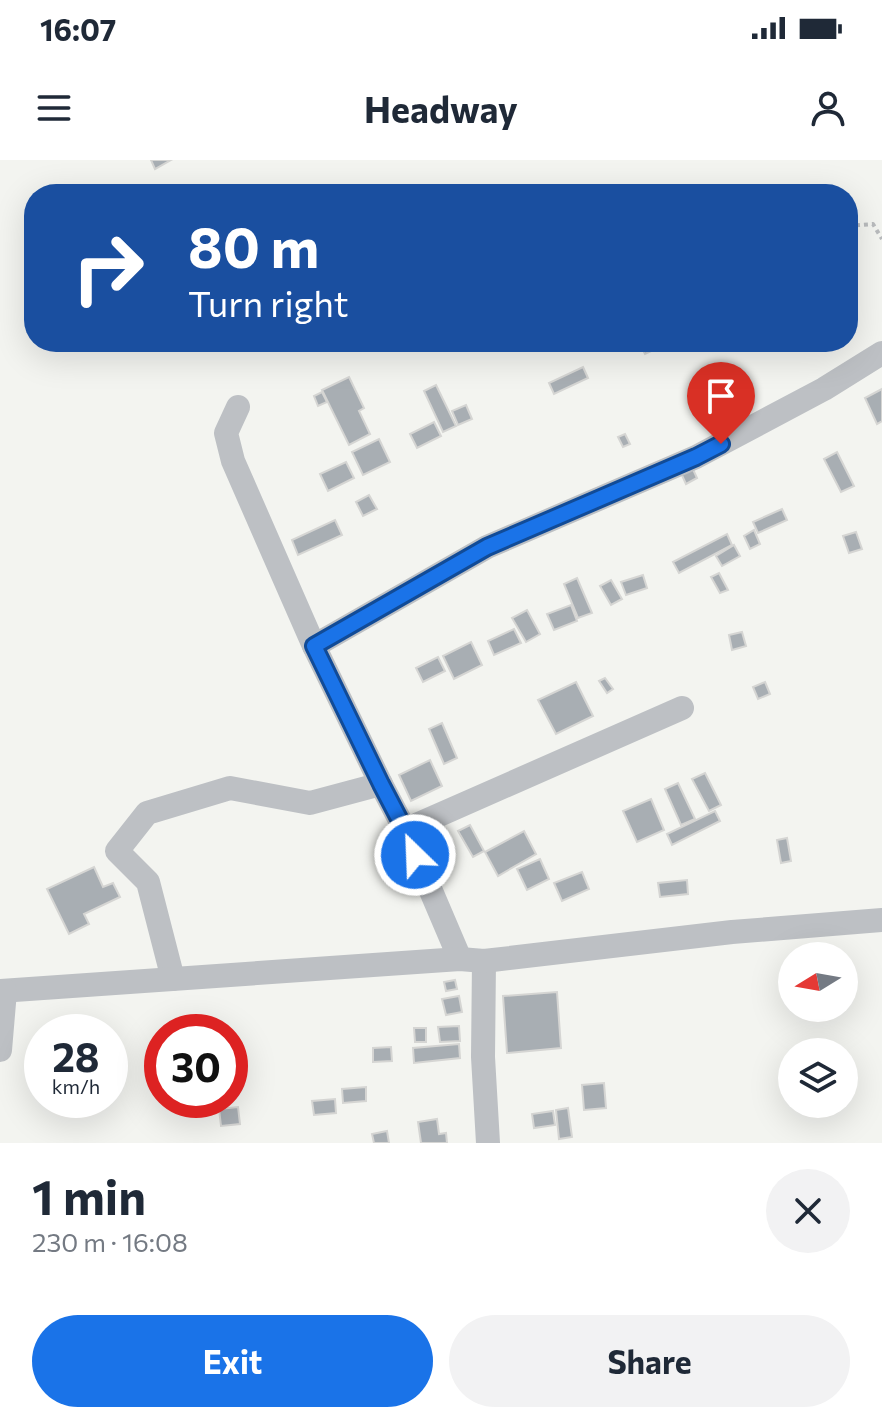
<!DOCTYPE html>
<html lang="en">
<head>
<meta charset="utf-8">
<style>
  :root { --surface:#fff; --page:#f2f2f3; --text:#1f2937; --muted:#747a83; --accent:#1a73e8 }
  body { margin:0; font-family:Commissioner,sans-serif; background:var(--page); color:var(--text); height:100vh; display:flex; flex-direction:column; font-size:30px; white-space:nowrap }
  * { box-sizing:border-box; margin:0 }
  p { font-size:26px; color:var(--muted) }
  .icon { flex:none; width:44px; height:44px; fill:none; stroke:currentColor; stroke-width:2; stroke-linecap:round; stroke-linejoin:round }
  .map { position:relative; height:983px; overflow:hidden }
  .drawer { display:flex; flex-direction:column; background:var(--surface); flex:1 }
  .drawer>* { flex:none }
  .guide { position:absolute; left:24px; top:24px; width:834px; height:168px; border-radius:32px; box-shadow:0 8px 32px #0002; background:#1a4fa0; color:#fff; overflow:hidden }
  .needle { width:52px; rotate:259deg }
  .buttons { position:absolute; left:778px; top:782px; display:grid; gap:16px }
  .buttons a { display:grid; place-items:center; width:80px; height:80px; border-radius:50%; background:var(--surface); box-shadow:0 8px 32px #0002; font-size:40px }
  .speed { position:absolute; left:24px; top:854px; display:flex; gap:16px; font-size:40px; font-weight:700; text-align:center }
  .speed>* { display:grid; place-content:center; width:104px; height:104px; border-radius:50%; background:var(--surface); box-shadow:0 8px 32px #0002; line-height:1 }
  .speed small { font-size:20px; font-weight:400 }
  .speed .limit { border:12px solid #d22; background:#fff; color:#111 }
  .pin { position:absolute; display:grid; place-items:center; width:68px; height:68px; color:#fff; margin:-82px -34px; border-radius:50% 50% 50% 0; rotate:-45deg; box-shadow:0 0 8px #0007 }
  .pin .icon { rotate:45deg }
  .me { position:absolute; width:88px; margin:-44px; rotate:336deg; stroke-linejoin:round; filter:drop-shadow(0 0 6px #0008) }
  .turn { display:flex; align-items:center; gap:28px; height:168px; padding:0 32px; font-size:36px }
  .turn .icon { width:104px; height:104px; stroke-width:2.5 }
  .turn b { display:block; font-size:56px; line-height:68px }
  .round { display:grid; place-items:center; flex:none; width:84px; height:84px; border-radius:42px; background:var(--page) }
  .headline { display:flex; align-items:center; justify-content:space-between; height:136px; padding:0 32px }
  h1 { font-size:48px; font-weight:700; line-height:60px }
  .button { display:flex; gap:16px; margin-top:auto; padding:16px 32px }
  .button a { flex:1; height:92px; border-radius:48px; background:var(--accent); color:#fff; font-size:32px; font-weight:700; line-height:92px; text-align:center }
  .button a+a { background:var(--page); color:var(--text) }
  .status { display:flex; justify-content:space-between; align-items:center; height:56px; padding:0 40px; background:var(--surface); direction:ltr }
  .status svg { height:22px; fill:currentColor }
  header { display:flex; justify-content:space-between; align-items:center; height:104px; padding:0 32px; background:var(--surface); font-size:36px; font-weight:700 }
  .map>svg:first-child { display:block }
  .building { fill:#a8aeb3; stroke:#d5d5d3; stroke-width:2 }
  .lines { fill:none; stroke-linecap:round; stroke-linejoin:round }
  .path { stroke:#b9bbbd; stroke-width:4; stroke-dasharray:4 4; stroke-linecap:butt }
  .minor { stroke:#bdc0c4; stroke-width:24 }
  .route-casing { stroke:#114b97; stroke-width:20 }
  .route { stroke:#1a73e8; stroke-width:14 }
</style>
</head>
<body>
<div class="status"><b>16:07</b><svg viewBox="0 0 49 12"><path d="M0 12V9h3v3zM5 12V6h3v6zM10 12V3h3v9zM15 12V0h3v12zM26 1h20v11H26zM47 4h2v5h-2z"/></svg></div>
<header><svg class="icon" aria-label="menu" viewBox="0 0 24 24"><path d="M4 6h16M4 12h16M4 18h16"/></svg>Headway<svg class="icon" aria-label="person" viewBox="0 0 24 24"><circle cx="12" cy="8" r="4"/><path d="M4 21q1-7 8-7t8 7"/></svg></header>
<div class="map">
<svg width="882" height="983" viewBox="0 0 882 983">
  <rect width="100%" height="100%" fill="#f3f4f0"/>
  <g class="building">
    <path d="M151 0H171L155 9Z"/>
    <path d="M639 182H665L666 184 645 194Z"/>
    <path d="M583 207 588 218 554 234 549 223Z"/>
    <path d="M349 217 364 248 359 251 370 274 349 285 322 230Z"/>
    <path d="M436 225 456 266 443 272 424 231Z"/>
    <path d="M882 229V261L877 264 865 238Z"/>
    <path d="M322 232 327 242 318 246 314 236Z"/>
    <path d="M708 236 713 245 704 249 700 240Z"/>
    <path d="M466 245 472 259 458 265 452 251Z"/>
    <path d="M434 262 441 276 417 288 410 274Z"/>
    <path d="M625 274 630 284 623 287 618 277Z"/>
    <path d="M379 279 390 302 363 315 352 292Z"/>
    <path d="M837 292 854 326 841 332 824 299Z"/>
    <path d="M346 302 354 318 328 331 320 314Z"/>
    <path d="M691 305 697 318 686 324 680 311Z"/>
    <path d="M369 335 377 349 363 356 356 342Z"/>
    <path d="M782 349 787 360 758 373 753 362Z"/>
    <path d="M335 360 342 375 298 395 292 380Z"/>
    <path d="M754 370 760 384 750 389 744 376Z"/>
    <path d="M856 372 862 389 849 393 843 376Z"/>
    <path d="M727 374 732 385 679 413 673 402Z"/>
    <path d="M734 385 740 396 722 406 716 396Z"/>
    <path d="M719 413 728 430 720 433 711 417Z"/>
    <path d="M643 415 647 428 626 435 621 422Z"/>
    <path d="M577 418 592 453 578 458 564 424Z"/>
    <path d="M611 420 622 439 611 445 600 426Z"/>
    <path d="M571 445 577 461 554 470 547 454Z"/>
    <path d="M527 450 540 474 526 482 512 458Z"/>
    <path d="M514 469 521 483 494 495 488 481Z"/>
    <path d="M742 472 746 486 732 490 729 475Z"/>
    <path d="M471 482 482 505 454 519 443 496Z"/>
    <path d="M438 497 445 511 423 522 416 508Z"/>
    <path d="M605 518 613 529 607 533 599 521Z"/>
    <path d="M576 522 593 556 556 574 538 540Z"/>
    <path d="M765 522 770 534 758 539 753 527Z"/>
    <path d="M442 563 457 598 444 604 429 569Z"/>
    <path d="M430 600 442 626 411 641 399 615Z"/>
    <path d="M705 613 721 645 709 651 692 619Z"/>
    <path d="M678 623 695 659 681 665 665 629Z"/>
    <path d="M651 639 664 670 637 682 623 651Z"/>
    <path d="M715 651 720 661 672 685 667 674Z"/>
    <path d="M470 665 484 691 473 697 458 671Z"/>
    <path d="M524 671 536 694 498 716 485 692Z"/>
    <path d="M787 678 791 701 781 703 777 680Z"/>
    <path d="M540 699 549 719 527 730 517 709Z"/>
    <path d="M94 707 103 727 113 723 120 737 84 754 89 764 69 774 47 729Z"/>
    <path d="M582 712 589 729 562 741 554 723Z"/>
    <path d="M687 720 688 734 660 737 658 723Z"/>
    <path d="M455 820 457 829 446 831 444 822Z"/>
    <path d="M557 832 561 888 507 893 503 836Z"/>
    <path d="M459 836 462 852 446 855 442 839Z"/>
    <path d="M459 866 460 881 440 882 438 867Z"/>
    <path d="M414 868H426V882H415Z"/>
    <path d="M459 884 460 898 414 903 413 888Z"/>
    <path d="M391 887 392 901 373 902V888Z"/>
    <path d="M604 923 606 948 584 950 582 925Z"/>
    <path d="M366 927V941L343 943 342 929Z"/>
    <path d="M335 939 336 953 314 955 312 941Z"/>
    <path d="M238 947 240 964 221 966 219 949Z"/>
    <path d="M568 948 572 977 559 979 556 950Z"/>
    <path d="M553 951 555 965 534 968 532 954Z"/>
    <path d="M437 959 439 974 446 973 447 983H421L418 962Z"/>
    <path d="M387 971 389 983H374L372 974Z"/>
  </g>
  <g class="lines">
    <path class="path" d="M848 66 873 64 882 79"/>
    <g class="minor">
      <path d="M238 247 226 273 233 301 314 486 381 624 405 670 460 799"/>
      <path d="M314 486 487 387 696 297 824 229 882 193"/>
      <path d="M405 670 682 548"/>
      <path d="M484 801 483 897 488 983"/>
      <path d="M173 819 148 722 117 691 147 653 230 628 310 643 381 624"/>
      <path d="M0 831 460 799 484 801 732 772 882 760"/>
      <path d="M0 890 5 831"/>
    </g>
  </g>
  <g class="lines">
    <defs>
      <path id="route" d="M415 695 405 670 381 624 314 486 487 387 696 297 721 284"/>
    </defs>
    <use href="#route" class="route-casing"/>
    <use href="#route" class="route"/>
  </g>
</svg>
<div class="buttons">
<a><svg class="needle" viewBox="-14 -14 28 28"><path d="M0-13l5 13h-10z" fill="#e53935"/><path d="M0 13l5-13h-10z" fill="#747a83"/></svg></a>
<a><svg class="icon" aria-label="layers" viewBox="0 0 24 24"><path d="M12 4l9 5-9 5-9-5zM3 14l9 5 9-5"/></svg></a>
</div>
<div class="speed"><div>28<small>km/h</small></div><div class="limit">30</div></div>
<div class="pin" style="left:721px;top:284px;background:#d93025"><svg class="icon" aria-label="arrive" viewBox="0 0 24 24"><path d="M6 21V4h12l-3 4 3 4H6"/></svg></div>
<svg class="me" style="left:415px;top:695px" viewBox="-20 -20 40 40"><circle r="17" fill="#1a73e8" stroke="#fff" stroke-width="3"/><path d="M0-11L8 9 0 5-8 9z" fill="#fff"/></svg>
<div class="guide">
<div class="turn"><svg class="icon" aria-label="right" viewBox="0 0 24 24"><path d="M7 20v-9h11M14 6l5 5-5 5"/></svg><div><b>80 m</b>Turn right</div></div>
</div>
</div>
<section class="drawer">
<div class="headline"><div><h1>1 min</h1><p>230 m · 16:08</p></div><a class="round"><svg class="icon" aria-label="close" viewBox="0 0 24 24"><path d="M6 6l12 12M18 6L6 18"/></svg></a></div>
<div class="button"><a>Exit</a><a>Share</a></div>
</section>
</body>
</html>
